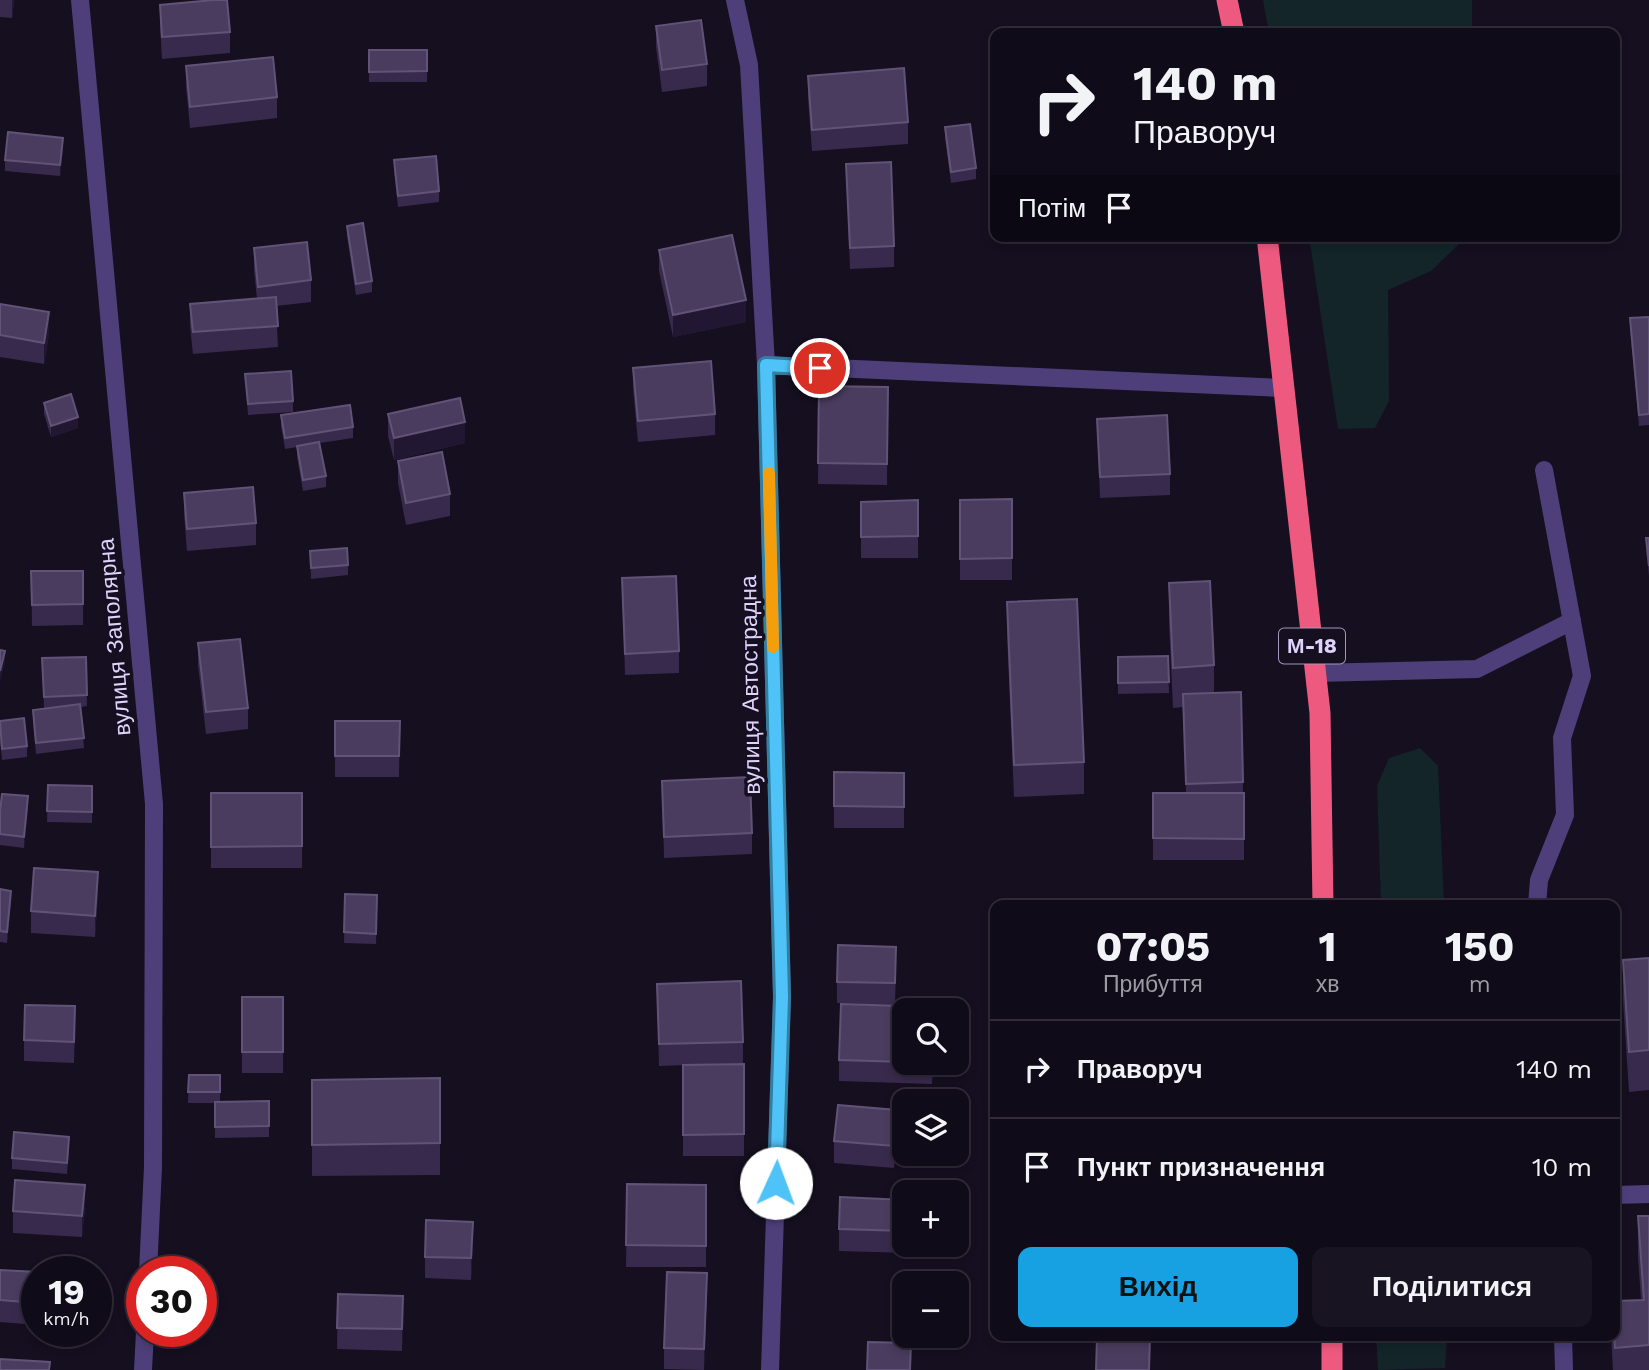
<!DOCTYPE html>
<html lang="uk">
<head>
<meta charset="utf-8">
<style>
  :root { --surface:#100b18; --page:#191421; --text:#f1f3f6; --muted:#9c9ba2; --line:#302b37; --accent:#17a1e2 }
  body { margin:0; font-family:"Work Sans",sans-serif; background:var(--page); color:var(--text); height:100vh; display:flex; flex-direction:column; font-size:26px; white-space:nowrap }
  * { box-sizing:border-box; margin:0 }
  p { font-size:23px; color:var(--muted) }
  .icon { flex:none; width:38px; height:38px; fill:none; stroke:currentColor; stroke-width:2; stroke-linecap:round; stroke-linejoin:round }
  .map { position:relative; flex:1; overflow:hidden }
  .panel { position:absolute; left:990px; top:900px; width:630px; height:441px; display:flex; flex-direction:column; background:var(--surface); border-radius:14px; box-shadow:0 4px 10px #0003,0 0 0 2px var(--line) }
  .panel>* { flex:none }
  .hud { position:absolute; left:990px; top:28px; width:630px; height:214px; border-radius:14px; box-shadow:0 4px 10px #0003,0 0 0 2px var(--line); background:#100b18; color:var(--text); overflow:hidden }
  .fabs { position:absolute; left:892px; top:998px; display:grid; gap:14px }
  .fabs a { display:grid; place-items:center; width:77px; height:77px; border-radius:14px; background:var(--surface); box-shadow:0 4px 10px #0003,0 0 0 2px var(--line); font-size:35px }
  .speed { position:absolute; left:21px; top:1256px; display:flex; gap:14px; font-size:35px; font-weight:700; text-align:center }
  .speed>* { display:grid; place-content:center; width:91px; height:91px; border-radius:50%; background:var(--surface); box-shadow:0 4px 10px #0003,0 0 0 2px var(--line); line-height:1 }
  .speed small { font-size:18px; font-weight:400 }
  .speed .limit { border:10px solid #d22; background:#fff; color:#111 }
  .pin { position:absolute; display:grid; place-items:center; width:60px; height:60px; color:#fff; margin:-30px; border:4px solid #fff; border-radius:50%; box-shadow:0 2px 7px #0007 }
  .me { position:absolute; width:77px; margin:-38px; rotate:2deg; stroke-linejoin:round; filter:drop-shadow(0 0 5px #0008) }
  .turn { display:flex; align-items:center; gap:24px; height:147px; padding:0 28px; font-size:32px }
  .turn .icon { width:91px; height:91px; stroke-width:2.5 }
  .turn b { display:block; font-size:49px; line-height:60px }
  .then { display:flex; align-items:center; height:66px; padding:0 28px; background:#0003; gap:14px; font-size:26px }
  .eta { display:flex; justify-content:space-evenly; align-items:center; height:119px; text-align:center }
  .eta b { font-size:42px; font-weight:700; line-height:49px }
  .button { display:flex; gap:14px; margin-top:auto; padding:14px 28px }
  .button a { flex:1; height:80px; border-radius:14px; background:var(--accent); color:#111; font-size:28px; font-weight:700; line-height:80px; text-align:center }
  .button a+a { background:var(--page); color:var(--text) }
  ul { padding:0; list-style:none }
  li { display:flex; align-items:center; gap:21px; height:98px; padding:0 28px; border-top:2px solid var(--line) }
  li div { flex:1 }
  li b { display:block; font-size:26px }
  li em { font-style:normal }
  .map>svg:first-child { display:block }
  .green { fill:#132529 }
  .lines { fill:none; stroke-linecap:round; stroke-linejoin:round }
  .minor { stroke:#4e3f7a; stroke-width:18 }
  .highway { stroke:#ee5980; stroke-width:21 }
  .wall { fill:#382a4c }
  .shaded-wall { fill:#221733 }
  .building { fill:#4a3c5f; stroke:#615377; stroke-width:2 }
  .route-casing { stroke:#337fa1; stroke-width:18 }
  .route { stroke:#4fc3f7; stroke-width:12 }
  .slow { stroke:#f59e0b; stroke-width:12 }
  .labels { text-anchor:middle; stroke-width:7; stroke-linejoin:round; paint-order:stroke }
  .shield { fill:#150f20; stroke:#a298b9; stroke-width:2 }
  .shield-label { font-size:21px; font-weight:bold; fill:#dfd2fb }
  .street-label { font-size:23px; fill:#dfd2fb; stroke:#150f20 }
</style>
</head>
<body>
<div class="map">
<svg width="1649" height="1370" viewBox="0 0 1649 1370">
  <rect width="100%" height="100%" fill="#150f20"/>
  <g class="green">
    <path d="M1263 0H1472V28L1400 26 1399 33H1269Z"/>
    <path d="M1309 236H1467L1431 271 1388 290 1389 401 1375 428 1338 429Z"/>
    <path d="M1420 748 1438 766 1444 905H1381L1377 786 1389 758Z"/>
    <path d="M1376 1335H1447L1445 1368 1378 1370Z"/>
  </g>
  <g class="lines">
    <g class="minor">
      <path d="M80 0 154 804 153 1167 148 1272"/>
      <path d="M735 0 749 65 766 365 782 997 770 1370"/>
      <path d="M766 365 1283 388"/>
      <path d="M1316 673 1477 669 1572 621"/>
      <path d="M1537 905 1539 880 1565 815 1562 738 1582 676 1544 470"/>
      <path d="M1615 1195 1649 1194"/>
      <path d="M1563 1335 1564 1370"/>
      <path d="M143 1370 145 1332"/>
    </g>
    <g class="highway">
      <path d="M1227 0 1234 33"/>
      <path d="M1267 236 1320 713 1323 905"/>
      <path d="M1332 1335V1370"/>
    </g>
  </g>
  <g class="wall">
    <path d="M0 0H14L12 18 0 17Z"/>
    <path d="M160 5 230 32V53L162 59 160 26Z"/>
    <path d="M656 26 707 64V86L662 92 656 47Z"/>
    <rect x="369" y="50" width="58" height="32"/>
    <path d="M186 66 277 97V118L190 128 186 87Z"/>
    <path d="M808 76 908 122V144L812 151 808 98Z"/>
    <path d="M945 127 976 168V179L951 183 945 138Z"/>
    <path d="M63 149 60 176 5 171V160Z"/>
    <path d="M394 160 439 191V202L398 207 394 171Z"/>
    <path d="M846 164 894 246V267L850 269Z"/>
    <path d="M347 226 372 281V292L356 295 347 236Z"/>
    <path d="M1005 236H1063V238L1005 242Z"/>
    <path d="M254 248 311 280V302L276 306 278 347 193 354 190 326V304L257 299 254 270Z"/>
    <path d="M659 250 746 322 673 337 659 271Z"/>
    <path d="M0 304 49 334 44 364 0 357Z"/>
    <path d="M1649 317V425L1639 426 1630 329V318Z"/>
    <path d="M633 368 715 414V435L638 442 633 389Z"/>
    <path d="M245 374 293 401V412L248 415Z"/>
    <path d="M819 386 888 387 887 485 818 484Z"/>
    <path d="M44 403 78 428 51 437 44 414Z"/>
    <path d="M388 414 465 443 394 460 388 436Z"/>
    <path d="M281 415 353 427V438L320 443 326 476V487L303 491 297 457V447L285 449 281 426Z"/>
    <path d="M1097 419 1170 474V495L1100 498Z"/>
    <path d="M398 461 450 494V516L406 525 398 483Z"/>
    <path d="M184 493 256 523V545L187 551 184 515Z"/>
    <path d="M1012 499V580H960V500Z"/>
    <path d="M918 500V558H861V502Z"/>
    <path d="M1646 538H1649V576L1646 549Z"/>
    <path d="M310 551 348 565V575L311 579Z"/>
    <path d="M31 571H83V625L32 626Z"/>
    <path d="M622 578 679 651V673L625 675Z"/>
    <path d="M1169 583 1214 665V693L1241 692 1243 793H1244V860H1153V793H1186L1183 707 1173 708 1169 623Z"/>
    <path d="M1007 602 1084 762V794L1014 797 1007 633Z"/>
    <path d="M198 643 248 708V729L206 734 198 665Z"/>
    <path d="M1168 656 1169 693 1118 694V657Z"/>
    <path d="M86 657 87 706 81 707 84 748 36 754 33 721V710L52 708H44L42 658Z"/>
    <path d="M0 721 27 746V757L2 760 0 740Z"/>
    <path d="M335 721H400L399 777H335Z"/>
    <path d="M834 772 904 773V828H834Z"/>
    <path d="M662 781 752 833V854L664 858Z"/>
    <path d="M48 785 92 786V823L47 822Z"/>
    <rect x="211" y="793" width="91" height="75"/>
    <path d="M28 807 24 848 0 845V811Z"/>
    <path d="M0 889 11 902 7 943 0 942Z"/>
    <path d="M98 894 95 937 31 933V911Z"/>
    <path d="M345 894 377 895 376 944 344 943Z"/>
    <path d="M1649 958V1090L1629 1092 1623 1000V960Z"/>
    <path d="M896 968 895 1005 837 1003V982Z"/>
    <path d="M657 984 743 1042V1063L659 1066Z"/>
    <rect x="242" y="997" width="41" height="76"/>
    <path d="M905 1010V1062H933L932 1084 839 1081V1060Z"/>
    <path d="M75 1027 74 1063 24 1061V1040Z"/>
    <path d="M744 1064V1156H683V1065Z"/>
    <path d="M189 1075H220V1102L269 1101V1137L215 1138V1103H188Z"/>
    <path d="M440 1078V1175L312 1176V1080Z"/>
    <path d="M897 1132 894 1168 834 1163V1141Z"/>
    <path d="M69 1148 67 1174 12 1169V1158Z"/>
    <path d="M627 1184 706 1185V1267H626Z"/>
    <path d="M905 1200V1244H909L908 1253 839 1251V1229Z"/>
    <path d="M85 1206 82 1237 13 1233V1211Z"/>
    <path d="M1638 1216H1649V1370H1613L1611 1335H1615L1641 1300 1638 1257Z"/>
    <path d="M473 1243 471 1280 425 1278V1257Z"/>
    <path d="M37 1272V1325L0 1322V1277Z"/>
    <path d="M338 1294 403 1296 402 1351 337 1349Z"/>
    <path d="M707 1295 704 1370 664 1369V1348Z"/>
  </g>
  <g class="shaded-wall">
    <path d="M12 0H14L12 18Z"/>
    <path d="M63 138V149L60 176V165Z"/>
    <path d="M746 300V322L673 337V315Z"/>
    <path d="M49 312V334L44 364V343Z"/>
    <path d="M78 417V428L51 437V426Z"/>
    <path d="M465 422V443L394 460V438Z"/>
    <path d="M5 651V662L0 682V671Z"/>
    <path d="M28 796V807L24 848V837Z"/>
    <path d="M98 872V894L95 937V916Z"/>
    <path d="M11 891V902L7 943V932Z"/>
    <path d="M897 1110V1132L894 1168V1146Z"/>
    <path d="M85 1185V1206L82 1237V1216Z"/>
    <path d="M473 1222V1243L471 1280V1258Z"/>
    <path d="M707 1273V1295L704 1370V1349Z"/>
  </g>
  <g class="building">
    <path d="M213 0H227L230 32 162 37 160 5Z"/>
    <path d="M701 20 707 64 662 70 656 26Z"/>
    <path d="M369 50H427V71L369 72Z"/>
    <path d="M273 57 277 97 190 107 186 66Z"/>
    <path d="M904 68 908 122 812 130 808 76Z"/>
    <path d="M970 124 976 168 951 172 945 127Z"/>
    <path d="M8 132 63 138 60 165 5 160Z"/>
    <path d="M436 156 439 191 398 196 394 160Z"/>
    <path d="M891 162 894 246 850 248 846 164Z"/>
    <path d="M363 223 372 281 356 284 347 226Z"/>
    <path d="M732 235 746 300 673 315 659 250Z"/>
    <path d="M307 242 311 280 258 287 254 248Z"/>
    <path d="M276 297 278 326 193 332 190 304Z"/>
    <path d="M0 304 49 312 44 343 0 335Z"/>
    <path d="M1649 317V414L1639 415 1630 318Z"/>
    <path d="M711 361 715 414 638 421 633 368Z"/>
    <path d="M291 371 293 401 248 404 245 374Z"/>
    <path d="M819 386 888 387 887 464 818 463Z"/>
    <path d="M71 394 78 417 51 426 44 403Z"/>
    <path d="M460 398 465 422 394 438 388 414Z"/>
    <path d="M350 405 353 427 285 438 281 415Z"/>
    <path d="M1167 415 1170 474 1100 477 1097 419Z"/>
    <path d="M319 442 326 476 303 480 297 446Z"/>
    <path d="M442 452 450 494 406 503 398 461Z"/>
    <path d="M253 487 256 523 187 529 184 493Z"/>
    <path d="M1012 499V558L960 559V500Z"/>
    <path d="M918 500V536L861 537V502Z"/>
    <path d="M1646 538H1649V566Z"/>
    <path d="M347 548 348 565 311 568 310 551Z"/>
    <path d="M31 571H83V604L32 605Z"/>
    <path d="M676 576 679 651 625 654 622 578Z"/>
    <path d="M1210 581 1214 665 1173 668 1169 583Z"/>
    <path d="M1077 599 1084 762 1014 765 1007 602Z"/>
    <path d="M240 639 248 708 206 712 198 643Z"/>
    <path d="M0 650 5 651 0 671Z"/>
    <path d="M1168 656 1169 682 1118 683V657Z"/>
    <path d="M86 657 87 695 44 697 42 658Z"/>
    <path d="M1241 692 1243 782 1186 784 1183 694Z"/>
    <path d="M80 704 84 738 36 743 33 710Z"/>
    <path d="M24 718 27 746 2 749 0 721Z"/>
    <path d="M335 721H400L399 756H335Z"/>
    <path d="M834 772 904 773V807L834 806Z"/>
    <path d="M750 777 752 833 664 837 662 781Z"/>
    <path d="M48 785 92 786V812L47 811Z"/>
    <path d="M211 793H302V846L211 847Z"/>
    <path d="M1153 793H1244V839L1153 838Z"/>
    <path d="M2 794 28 796 24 837 0 834V811Z"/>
    <path d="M34 868 98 872 95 916 31 911Z"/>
    <path d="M0 889 11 891 7 932 0 931Z"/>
    <path d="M345 894 377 895 376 934 344 932Z"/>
    <path d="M838 945 896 947 895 983 837 982Z"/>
    <path d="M1649 958V1050L1629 1052 1623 960Z"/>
    <path d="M741 981 743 1042 659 1044 657 984Z"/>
    <rect x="242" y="997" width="41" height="55"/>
    <path d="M841 1004 934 1007V1010H905V1062L839 1060Z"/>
    <path d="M25 1005 75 1006 74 1042 24 1040Z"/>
    <path d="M744 1064V1134L683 1135V1065Z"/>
    <path d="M189 1075H220V1092H188Z"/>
    <path d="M440 1078V1143L312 1145V1080Z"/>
    <path d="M269 1101V1126L215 1127V1102Z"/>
    <path d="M838 1105 897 1110 894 1146 834 1141Z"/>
    <path d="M14 1132 69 1137 67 1163 12 1158Z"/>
    <path d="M15 1180 85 1185 82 1216 13 1211Z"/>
    <path d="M627 1184 706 1185V1246L626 1245Z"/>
    <path d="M840 1197 905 1200V1231L839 1229Z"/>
    <path d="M1638 1216H1649V1345L1615 1348 1614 1335H1615V1301L1644 1300Z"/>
    <path d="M426 1220 473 1222 471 1258 425 1257Z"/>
    <path d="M0 1270 37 1272V1303L0 1300Z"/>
    <path d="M667 1272 707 1273 704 1349 664 1348Z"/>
    <path d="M338 1294 403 1296 402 1329 337 1328Z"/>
    <path d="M1097 1337H1150L1149 1370H1096Z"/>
    <path d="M868 1342 911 1343 910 1370H867Z"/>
    <path d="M0 1359 50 1362 49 1370H0Z"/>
  </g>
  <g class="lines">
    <defs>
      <path id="route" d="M776 1183 782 997 766 365 820 368"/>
    </defs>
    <use href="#route" class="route-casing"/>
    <use href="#route" class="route"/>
    <path class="slow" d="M769 473 773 647"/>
  </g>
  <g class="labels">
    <rect class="shield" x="1279" y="628.5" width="66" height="35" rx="5"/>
    <g class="shield-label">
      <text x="1312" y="653">М-18</text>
    </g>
    <g class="street-label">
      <text transform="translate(114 637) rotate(-95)" y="8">вулиця Заполярна</text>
      <text transform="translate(750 685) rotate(-91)" y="8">вулиця Автострадна</text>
    </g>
  </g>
</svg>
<div class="fabs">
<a><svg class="icon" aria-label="search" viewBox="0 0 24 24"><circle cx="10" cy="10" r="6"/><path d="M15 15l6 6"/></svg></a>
<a><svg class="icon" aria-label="layers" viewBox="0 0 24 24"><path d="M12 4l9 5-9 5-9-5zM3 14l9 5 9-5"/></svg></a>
<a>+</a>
<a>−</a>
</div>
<div class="speed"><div>19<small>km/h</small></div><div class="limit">30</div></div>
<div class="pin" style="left:820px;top:368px;background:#d93025"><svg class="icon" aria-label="arrive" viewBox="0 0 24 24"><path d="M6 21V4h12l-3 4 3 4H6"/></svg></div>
<svg class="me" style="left:776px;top:1183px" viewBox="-20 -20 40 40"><circle r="19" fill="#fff"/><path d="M0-13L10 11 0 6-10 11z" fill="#4fc3f7"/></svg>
<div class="hud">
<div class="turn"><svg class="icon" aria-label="right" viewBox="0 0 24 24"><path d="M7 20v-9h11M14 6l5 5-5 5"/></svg><div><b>140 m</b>Праворуч</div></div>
<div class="then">Потім<svg class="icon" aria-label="arrive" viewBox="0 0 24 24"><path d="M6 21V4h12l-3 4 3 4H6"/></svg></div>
</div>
<section class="panel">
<div class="eta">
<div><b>07:05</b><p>Прибуття</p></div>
<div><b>1</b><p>хв</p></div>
<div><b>150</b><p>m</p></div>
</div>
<ul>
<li><svg class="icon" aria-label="right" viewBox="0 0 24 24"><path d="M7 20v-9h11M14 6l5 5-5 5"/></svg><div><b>Праворуч</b></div><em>140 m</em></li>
<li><svg class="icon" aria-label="arrive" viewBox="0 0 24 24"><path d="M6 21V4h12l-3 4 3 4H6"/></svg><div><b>Пункт призначення</b></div><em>10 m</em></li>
</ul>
<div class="button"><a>Вихід</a><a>Поділитися</a></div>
</section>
</div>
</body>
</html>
